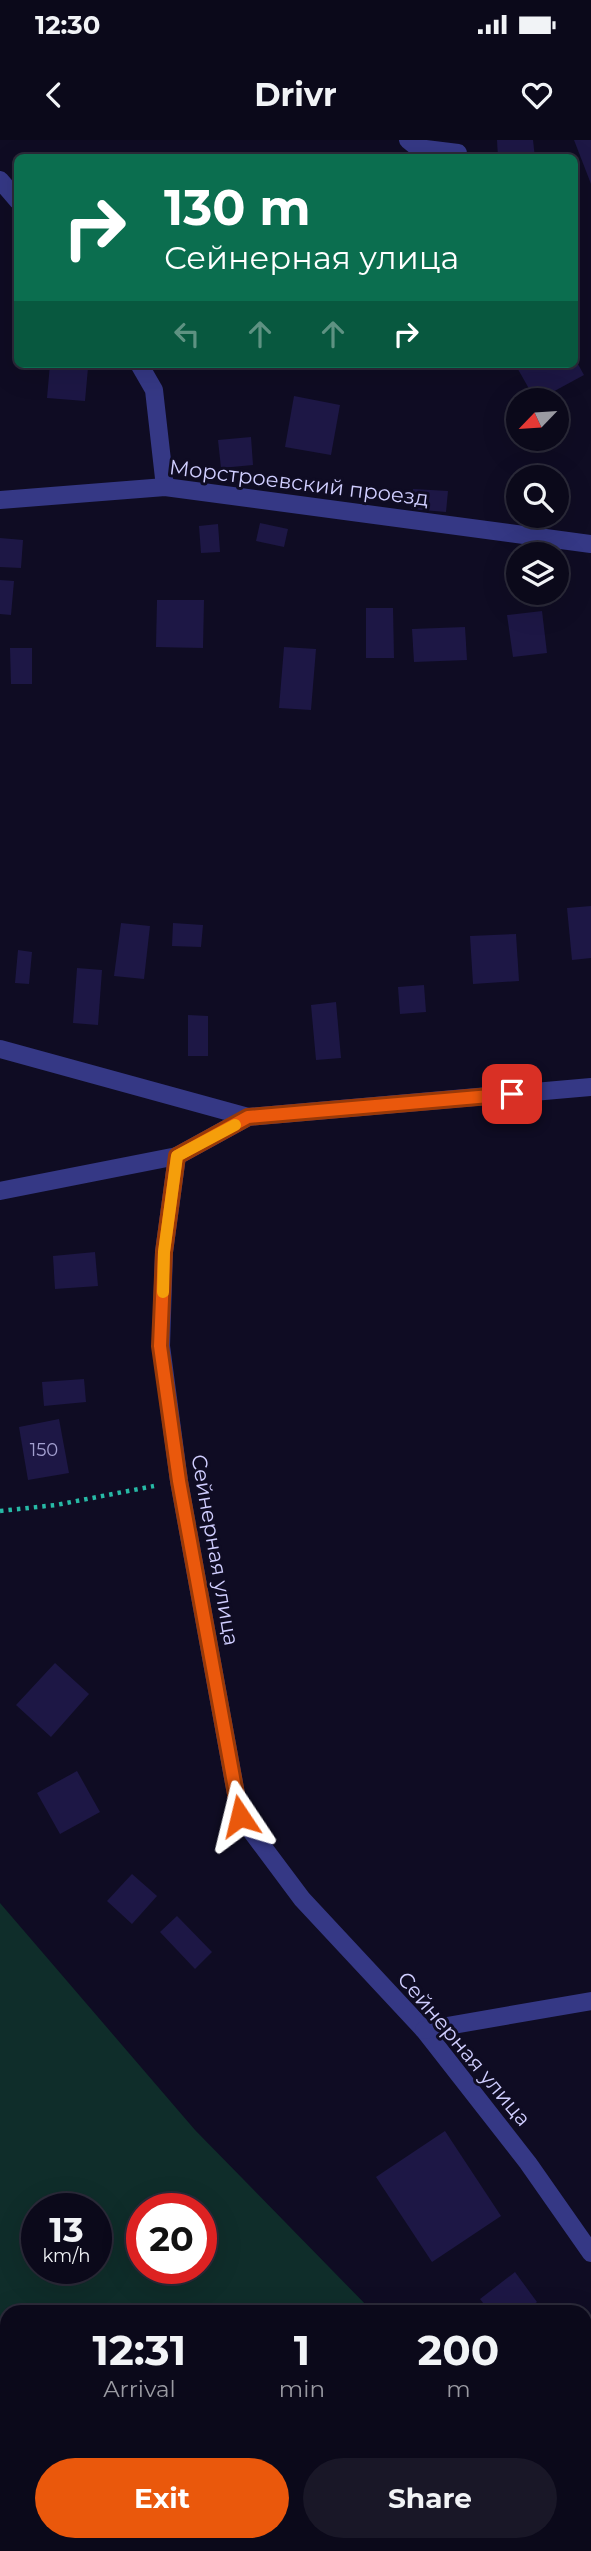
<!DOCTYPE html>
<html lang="en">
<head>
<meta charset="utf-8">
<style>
  :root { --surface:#0b091a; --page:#191727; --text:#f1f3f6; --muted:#9a9aa2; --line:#2b2a39; --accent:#ea580c }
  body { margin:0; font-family:Montserrat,sans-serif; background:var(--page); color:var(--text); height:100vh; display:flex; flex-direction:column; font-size:26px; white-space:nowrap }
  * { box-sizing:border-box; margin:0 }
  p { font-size:23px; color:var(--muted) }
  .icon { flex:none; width:38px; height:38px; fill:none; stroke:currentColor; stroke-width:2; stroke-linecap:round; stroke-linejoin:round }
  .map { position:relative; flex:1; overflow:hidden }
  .details { position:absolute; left:0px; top:2165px; width:592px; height:247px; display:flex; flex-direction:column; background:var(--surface); border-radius:21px 21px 0 0; box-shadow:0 7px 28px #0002,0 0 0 2px var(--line) }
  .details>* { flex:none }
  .guide { position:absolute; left:14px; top:14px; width:564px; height:214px; border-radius:10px; box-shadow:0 7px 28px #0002,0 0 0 2px var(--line); background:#0b6e4f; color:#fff; overflow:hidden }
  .needle { width:46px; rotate:245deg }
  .buttons { position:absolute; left:506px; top:248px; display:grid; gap:14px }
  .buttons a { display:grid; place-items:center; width:63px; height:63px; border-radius:50%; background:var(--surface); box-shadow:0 7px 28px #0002,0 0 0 2px var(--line); font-size:35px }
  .speed { position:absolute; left:21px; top:2053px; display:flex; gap:14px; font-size:35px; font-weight:700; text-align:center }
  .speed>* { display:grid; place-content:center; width:91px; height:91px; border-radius:50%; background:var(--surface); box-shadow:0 7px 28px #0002,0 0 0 2px var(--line); line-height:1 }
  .speed small { font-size:18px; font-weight:400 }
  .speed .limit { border:10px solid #d22; background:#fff; color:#111 }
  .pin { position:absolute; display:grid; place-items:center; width:60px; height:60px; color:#fff; margin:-30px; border-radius:14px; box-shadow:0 4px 10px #0006 }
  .me { position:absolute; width:77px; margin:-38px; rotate:350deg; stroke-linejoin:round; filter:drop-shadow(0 0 5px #0008) }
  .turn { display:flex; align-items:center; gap:24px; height:147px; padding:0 35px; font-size:32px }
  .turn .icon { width:91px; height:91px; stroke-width:2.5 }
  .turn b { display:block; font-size:49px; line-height:60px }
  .lanes { display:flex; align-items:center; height:66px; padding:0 35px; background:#0003; justify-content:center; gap:35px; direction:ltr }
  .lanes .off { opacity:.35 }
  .eta { display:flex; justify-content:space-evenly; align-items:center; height:119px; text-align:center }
  .eta b { font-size:42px; font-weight:700; line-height:49px }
  .action { display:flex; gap:14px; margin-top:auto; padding:14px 35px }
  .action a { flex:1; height:80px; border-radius:42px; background:var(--accent); color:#fff; font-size:28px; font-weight:700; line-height:80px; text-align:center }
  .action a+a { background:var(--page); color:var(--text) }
  .status { display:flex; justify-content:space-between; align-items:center; height:49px; padding:0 35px; background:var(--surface); direction:ltr }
  .status svg { height:19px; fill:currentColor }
  header { display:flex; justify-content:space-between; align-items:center; height:91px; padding:0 35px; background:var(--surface); font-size:32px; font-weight:700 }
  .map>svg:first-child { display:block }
  .green { fill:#0f2d2a; fill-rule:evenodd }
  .building { fill:#1d1745 }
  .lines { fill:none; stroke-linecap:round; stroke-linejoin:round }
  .path { stroke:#27baa6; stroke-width:4.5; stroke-dasharray:3.5 5; stroke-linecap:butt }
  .service { stroke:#353885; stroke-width:18 }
  .route-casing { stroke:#983908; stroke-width:18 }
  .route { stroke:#ea580c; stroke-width:12 }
  .slow { stroke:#f59e0b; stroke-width:12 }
  .labels { text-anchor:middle; stroke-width:6; stroke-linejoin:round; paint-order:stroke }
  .number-label { font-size:18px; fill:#a3a0d0 }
  .street-label { font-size:21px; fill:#d0ceff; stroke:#0f0c23 }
</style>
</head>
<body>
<div class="status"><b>12:30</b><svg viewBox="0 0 49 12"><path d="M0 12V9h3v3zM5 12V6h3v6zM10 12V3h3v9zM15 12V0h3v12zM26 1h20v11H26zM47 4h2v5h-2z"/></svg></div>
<header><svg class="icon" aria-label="back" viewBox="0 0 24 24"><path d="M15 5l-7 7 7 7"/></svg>Drivr<svg class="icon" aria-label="heart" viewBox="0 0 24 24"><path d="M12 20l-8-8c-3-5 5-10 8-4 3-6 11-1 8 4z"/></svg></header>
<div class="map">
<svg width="591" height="2411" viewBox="0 0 591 2411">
  <rect width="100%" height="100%" fill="#0f0c23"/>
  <g class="green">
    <path d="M0 1763 195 1990 373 2172H7V2398L0 2378ZM37 2068H96V2128H37ZM142 2068H201V2128H142Z"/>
    <path d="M585 2401 591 2411H12L10 2405 584 2404Z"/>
  </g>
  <g class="building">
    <path d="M497 0H533L535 18H498Z"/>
    <path d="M574 0H591V44Z"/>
    <path d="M574 217 584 235 536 261 515 224H574Z"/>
    <path d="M50 224 88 228 85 261 47 258Z"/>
    <path d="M294 256 340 265 331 315 285 307Z"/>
    <path d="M251 297 253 325 221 328 218 300Z"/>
    <path d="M413 349 448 351 446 372 411 369Z"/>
    <path d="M260 383 288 389 284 407 256 401Z"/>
    <path d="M218 384 220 412 201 413 199 386Z"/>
    <path d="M0 398 23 400 21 428 0 427Z"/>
    <path d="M0 440 14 441 11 475 0 474Z"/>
    <path d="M157 460H204L203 508 156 507Z"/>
    <path d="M366 468H393L394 518H366Z"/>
    <path d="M542 471 547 513 513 517 507 475Z"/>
    <path d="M465 487 467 520 414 522 412 489Z"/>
    <path d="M284 507 316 509 311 570 279 568Z"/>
    <path d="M10 508H32V544H11Z"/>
    <path d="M591 766V818L572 820 567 768Z"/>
    <path d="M121 783 150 786 144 839 114 836Z"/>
    <path d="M173 783 203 785 201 807 172 806Z"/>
    <path d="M516 794 519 841 473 844 470 796Z"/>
    <path d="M18 810 32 812 29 844 15 843Z"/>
    <path d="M77 828 102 830 98 885 73 883Z"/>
    <path d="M424 845 426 872 400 874 398 847Z"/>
    <path d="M336 862 341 918 316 920 311 865Z"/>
    <path d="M188 875 208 876V916H188Z"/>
    <path d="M95 1112 98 1146 55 1149 53 1116Z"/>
    <path d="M84 1239 86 1262 44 1266 42 1242Z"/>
    <path d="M59 1279 69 1333 28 1340 19 1287Z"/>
    <path d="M55 1523 89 1554 51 1597 16 1565Z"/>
    <path d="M77 1631 100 1672 60 1694 37 1653Z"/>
    <path d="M132 1734 157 1756 132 1784 107 1761Z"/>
    <path d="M177 1776 212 1812 195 1829 160 1792Z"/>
    <path d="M445 1991 501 2076 432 2122 376 2037Z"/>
    <path d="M515 2132 537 2162 524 2172H490L480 2159Z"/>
  </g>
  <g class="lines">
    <path class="path" d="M0 1371 56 1365 154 1346"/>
    <g class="service">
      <path d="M408 0 418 8 458 13"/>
      <path d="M0 40 18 61"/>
      <path d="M139 224 154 250 165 347"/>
      <path d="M0 360 165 347 591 404"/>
      <path d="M0 909 248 977"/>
      <path d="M591 947 248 977 177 1016 164 1112 161 1206 179 1341 240 1676 302 1759 424 1890 528 2023 591 2113"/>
      <path d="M0 1051 177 1016"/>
      <path d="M424 1890 591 1861"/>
    </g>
  </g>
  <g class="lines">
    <defs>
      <path id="route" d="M240 1676 179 1341 160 1206 164 1112 177 1016 248 977 512 954"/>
    </defs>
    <use href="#route" class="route-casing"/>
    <use href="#route" class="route"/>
    <path class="slow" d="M163 1152 164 1112 177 1016 235 985"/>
  </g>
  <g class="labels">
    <g class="number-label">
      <text x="44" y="1316">150</text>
    </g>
    <g class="street-label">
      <text transform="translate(299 343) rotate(7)" y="7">Морстроевский проезд</text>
      <text transform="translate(215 1410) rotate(80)" y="7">Сейнерная улица</text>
      <text transform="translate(464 1909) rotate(50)" y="7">Сейнерная улица</text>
    </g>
  </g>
</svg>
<div class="buttons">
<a><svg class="needle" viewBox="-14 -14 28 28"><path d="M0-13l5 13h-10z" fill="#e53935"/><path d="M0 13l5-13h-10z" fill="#9a9aa2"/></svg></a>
<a><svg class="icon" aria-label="search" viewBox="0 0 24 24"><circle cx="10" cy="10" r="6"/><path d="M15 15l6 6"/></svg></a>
<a><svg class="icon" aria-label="layers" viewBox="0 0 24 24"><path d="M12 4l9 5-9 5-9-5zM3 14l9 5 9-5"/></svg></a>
</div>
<div class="speed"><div>13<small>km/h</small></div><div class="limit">20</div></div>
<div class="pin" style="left:512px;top:954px;background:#d93025"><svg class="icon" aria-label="arrive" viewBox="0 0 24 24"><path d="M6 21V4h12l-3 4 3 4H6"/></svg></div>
<svg class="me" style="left:240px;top:1676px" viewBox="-20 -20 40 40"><path d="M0-17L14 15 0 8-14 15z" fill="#ea580c" stroke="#fff" stroke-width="4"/></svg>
<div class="guide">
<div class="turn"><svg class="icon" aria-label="right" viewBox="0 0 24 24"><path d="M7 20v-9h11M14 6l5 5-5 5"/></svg><div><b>130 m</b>Сейнерная улица</div></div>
<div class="lanes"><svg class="icon off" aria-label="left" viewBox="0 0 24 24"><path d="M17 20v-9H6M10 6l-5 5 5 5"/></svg><svg class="icon off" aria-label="ahead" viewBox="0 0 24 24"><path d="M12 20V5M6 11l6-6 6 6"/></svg><svg class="icon off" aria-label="ahead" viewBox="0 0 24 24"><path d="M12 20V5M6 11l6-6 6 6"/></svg><svg class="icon" aria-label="right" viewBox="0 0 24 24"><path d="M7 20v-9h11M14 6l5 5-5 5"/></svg></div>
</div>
<section class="details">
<div class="eta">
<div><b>12:31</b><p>Arrival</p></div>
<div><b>1</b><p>min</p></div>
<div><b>200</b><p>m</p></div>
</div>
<div class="action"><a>Exit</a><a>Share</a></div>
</section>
</div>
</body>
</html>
